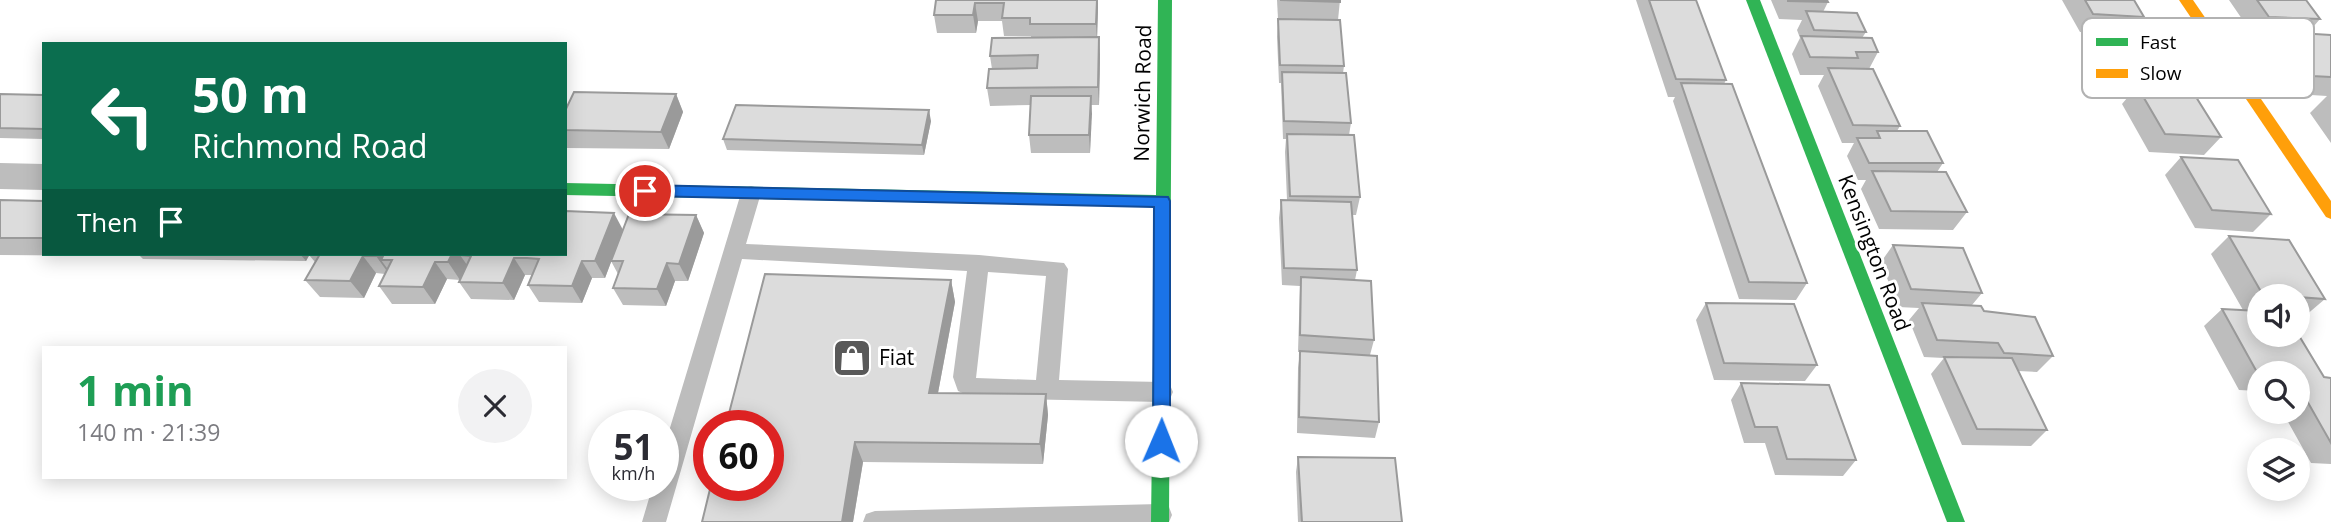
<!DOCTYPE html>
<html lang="en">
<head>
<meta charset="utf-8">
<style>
  :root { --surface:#fff; --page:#f2f2f3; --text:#2b2b33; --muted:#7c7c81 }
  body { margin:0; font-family:"Open Sans",sans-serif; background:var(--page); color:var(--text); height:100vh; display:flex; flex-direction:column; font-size:26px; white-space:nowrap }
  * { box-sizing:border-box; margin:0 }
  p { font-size:23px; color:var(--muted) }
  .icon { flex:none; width:38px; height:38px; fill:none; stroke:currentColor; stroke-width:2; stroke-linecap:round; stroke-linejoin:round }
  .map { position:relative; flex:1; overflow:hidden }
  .drawer { position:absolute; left:42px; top:346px; width:525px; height:133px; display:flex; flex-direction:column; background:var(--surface); border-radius:0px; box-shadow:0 4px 18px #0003 }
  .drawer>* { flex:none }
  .banner { position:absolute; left:42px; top:42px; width:525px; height:214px; border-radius:0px; box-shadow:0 4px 18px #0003; background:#0b6e4f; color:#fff; overflow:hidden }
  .controls { position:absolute; left:2247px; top:284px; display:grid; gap:14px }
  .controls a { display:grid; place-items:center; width:63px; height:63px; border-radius:50%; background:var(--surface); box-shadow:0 4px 18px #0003; font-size:35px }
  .speed { position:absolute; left:588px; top:410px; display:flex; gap:14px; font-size:35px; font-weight:700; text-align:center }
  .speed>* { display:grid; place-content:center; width:91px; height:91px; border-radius:50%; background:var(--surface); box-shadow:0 4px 18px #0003; line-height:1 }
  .speed small { font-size:18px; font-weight:400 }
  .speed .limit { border:10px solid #d22; background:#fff; color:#111 }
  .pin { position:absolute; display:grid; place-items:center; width:60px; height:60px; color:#fff; margin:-30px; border:4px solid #fff; border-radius:50%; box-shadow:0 2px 7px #0007 }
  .me { position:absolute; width:77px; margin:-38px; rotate:1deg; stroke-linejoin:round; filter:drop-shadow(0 0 5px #0008) }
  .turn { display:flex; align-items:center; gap:24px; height:147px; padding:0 35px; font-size:32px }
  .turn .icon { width:91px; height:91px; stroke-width:2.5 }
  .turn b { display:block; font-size:49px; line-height:60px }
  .then { display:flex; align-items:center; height:66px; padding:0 35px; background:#0003; gap:14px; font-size:26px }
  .round { display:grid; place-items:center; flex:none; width:74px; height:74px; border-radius:37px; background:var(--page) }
  .overview { display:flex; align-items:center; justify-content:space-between; height:119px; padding:0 35px }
  h1 { font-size:42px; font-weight:700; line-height:52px; color:#1e9e55 }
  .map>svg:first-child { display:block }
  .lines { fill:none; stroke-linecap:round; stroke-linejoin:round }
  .lane { fill:#bdbdbd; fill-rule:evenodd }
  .street { fill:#bdbdbd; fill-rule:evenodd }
  .fast { fill:#30b455; fill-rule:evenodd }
  .slow { fill:#ff9f0a; fill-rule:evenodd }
  .wall { fill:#bdbdbd }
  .shaded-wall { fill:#9a9a9a }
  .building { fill:#dcdcdc; stroke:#9a9a9a; stroke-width:2 }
  .route { fill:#1a73e8; stroke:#114b97; stroke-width:2 }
  .labels { text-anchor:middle; stroke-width:6; stroke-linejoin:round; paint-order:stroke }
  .street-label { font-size:21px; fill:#000; stroke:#fff }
  .poi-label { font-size:21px; fill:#000; stroke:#fff; text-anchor:start }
  .key { fill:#fff; stroke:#b2b2b2; stroke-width:2 }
  .key-label { font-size:19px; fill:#000 }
</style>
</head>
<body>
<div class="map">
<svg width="2331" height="522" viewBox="0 0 2331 522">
  <rect width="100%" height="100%" fill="#fff"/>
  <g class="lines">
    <g class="lane">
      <path d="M751 186 758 188 761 193 746 244 979 255 1064 263 1068 269 1059 380 1162 382 1170 385 1173 392 1170 399 1162 402 974 398 958 391 953 377 967 271 742 259 666 522H642L653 485H663V451L741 193 744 188ZM988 272 1046 276 1036 380 976 378Z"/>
      <path d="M1160 504 1169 507 1172 515 1169 522H863L866 514 875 511Z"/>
    </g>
    <path class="street" d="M0 163 44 164V190L0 189Z"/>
    <g class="fast">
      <path d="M1158 0H1172L1169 522H1151L1155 207 565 195V183L1156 195Z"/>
      <path d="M1746 0H1760L1965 522H1947Z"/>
    </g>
    <path class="slow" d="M2179 0H2193L2331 201V219L2326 217Z"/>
  </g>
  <g class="wall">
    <path d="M936 0H1098L1097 37H1099L1100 55 1099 105H1091L1090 153H1031L1029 135 1031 105 990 106 987 88 992 69 990 56 1031 38V36H1004L1002 21H978L976 33H937L934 15Z"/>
    <path d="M1277 0H1340L1338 20 1278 19Z"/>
    <path d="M1636 0H1696L1726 80 1724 84 1807 283 1796 300 1739 299 1673 101 1675 97H1668Z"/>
    <path d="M1771 0H1827L1828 2 1823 12 1866 32 1862 38 1878 52 1869 69 1900 126 1897 131 1943 163 1937 172 1967 212 1953 230 1879 229 1861 189 1866 180H1858L1847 156 1854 143H1842L1818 86 1824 75H1800L1792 54 1800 38 1797 30 1802 20 1779 19Z"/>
    <path d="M2062 0H2134L2144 17 2134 29 2185 75 2174 88 2221 137 2204 155 2149 152 2122 104 2133 91 2118 90 2093 46 2102 33 2080 32Z"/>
    <path d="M2229 0H2306L2320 19 2307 34 2331 35V143L2310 113 2327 96 2295 94 2264 50 2277 36 2253 35Z"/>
    <path d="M1278 19 1344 66 1343 73 1351 123 1349 135 1360 197 1356 215H1352L1357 270 1355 280 1374 340 1370 355 1379 422 1375 438 1297 433 1298 368 1300 352H1298L1300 286 1282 285 1279 218 1281 200H1287L1285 152 1286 139H1283L1281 83H1279L1277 37Z"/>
    <path d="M0 94 44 95V139L0 138Z"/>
    <path d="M676 94 683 112 669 149 566 148 565 146V111Z"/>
    <path d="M931 121 924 155 727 150 723 139Z"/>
    <path d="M2181 157 2271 214 2253 232 2195 228 2165 175Z"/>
    <path d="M0 200 44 201V254H134L132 256 0 255Z"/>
    <path d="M696 215 704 233 688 281H675L666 306 623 305 613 288 618 274 611 261 619 241 605 278H592L582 303 539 302 528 285 532 275H525L514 300 471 299 459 282 460 280 447 279 435 304H392L379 286 385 274 376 273 364 298 320 297 305 280 315 262 309 255 306 261 143 259 138 254H565L623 230Z"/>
    <path d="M2229 236 2325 299 2305 316H2298V296H2259V334L2324 377 2331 378V464L2311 463 2282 411H2298V373H2259V391L2239 390 2204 326 2222 309 2243 310 2211 254Z"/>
    <path d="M1893 245 1982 293 1972 305 1984 311 2053 356 2037 372 2018 371 2047 430 2031 446 1962 445 1931 374 1944 358 1924 357 1909 320 1919 308 1898 307 1881 262Z"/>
    <path d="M951 280 955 302 938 393 1046 394 1048 415 1043 464 863 462 853 522H702Z"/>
    <path d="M1706 303 1817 365 1805 381 1714 380 1696 320Z"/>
    <path d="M1741 383 1856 460 1843 476 1775 475 1765 443H1744L1731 400Z"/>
    <path d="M1298 457 1402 522H1298L1296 472Z"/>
  </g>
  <g class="shaded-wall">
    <path d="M1097 0H1098V7L1097 42 1096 24Z"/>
    <path d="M975 3 978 21 976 33 973 15Z"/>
    <path d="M1099 37 1100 55 1099 105 1098 87Z"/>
    <path d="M676 94 683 112 669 149 661 132Z"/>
    <path d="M1091 96 1092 114 1090 153 1089 135Z"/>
    <path d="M929 110 931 121 924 155 922 145Z"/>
    <path d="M614 213 623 230 605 278 595 261Z"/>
    <path d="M696 215 704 233 688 281 679 264Z"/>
    <path d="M300 254H310L306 261Z"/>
    <path d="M377 254H399L392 260H381L390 272 389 274 376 256Z"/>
    <path d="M452 254H472L460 255 467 265 460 280 448 262Z"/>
    <path d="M363 256 376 273 364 298 350 281Z"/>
    <path d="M514 258 525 275 514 300 503 283Z"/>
    <path d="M582 261 592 278 582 303 572 286Z"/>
    <path d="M435 262 447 279 435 304 423 287Z"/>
    <path d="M667 263 675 281 666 306 657 289Z"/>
    <path d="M951 280 955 302 934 414 929 393Z"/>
    <path d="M1046 394 1048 415 1043 464 1040 444Z"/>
    <path d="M855 442 863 462 853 522H842Z"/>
  </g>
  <g class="building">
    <path d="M936 0H1097L1096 24H1030V18H1002L1004 3H975L973 15H934Z"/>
    <path d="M1280 0H1340V2Z"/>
    <path d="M1649 0H1696L1726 80 1676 79Z"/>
    <path d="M1788 0H1827L1828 2 1788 1Z"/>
    <path d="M2085 0H2134L2144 17 2093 14Z"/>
    <path d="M2257 0H2306L2320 19 2269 17Z"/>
    <path d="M1806 11 1857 13 1866 32 1814 30Z"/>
    <path d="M1278 19 1340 20 1344 66 1280 65Z"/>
    <path d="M2280 32 2331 35V77L2312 76Z"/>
    <path d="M1801 36 1872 38 1878 52H1856L1858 58 1810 57Z"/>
    <path d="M1099 37 1098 87 987 88 989 69 1037 68 1038 55 990 56 992 38Z"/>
    <path d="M1828 68 1873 69 1900 126 1853 125Z"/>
    <path d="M1282 72 1346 73 1351 123 1284 121Z"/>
    <path d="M1681 83 1732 84 1807 283 1749 282Z"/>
    <path d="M2137 86 2191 89 2221 137 2165 134Z"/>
    <path d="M574 92 676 94 661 132 565 130V111Z"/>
    <path d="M0 94 44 95V129L0 128Z"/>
    <path d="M1031 96H1091L1089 135H1029Z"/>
    <path d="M736 105 929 110 922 145 723 139Z"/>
    <path d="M1877 131H1927L1943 163H1869L1857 138H1880Z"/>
    <path d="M1287 134 1354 135 1360 197 1290 196Z"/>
    <path d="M2181 157 2238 160 2271 214 2212 210Z"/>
    <path d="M1872 171 1946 172 1967 212 1891 211Z"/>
    <path d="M0 200 44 201V238H0Z"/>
    <path d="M1281 200 1351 202 1357 270 1284 268Z"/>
    <path d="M565 211 614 213 595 261H582L572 286 528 285 539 259 527 258H514L503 283 459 282 471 256 460 255V254H565Z"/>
    <path d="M629 214 696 215 679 264 667 263 657 289 613 288 623 261H611Z"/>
    <path d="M2229 236 2289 240 2325 299 2298 297V296L2263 295Z"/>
    <path d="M1893 245 1963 248 1982 293 1911 289Z"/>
    <path d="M320 254H377L376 256H363L350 281 305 280Z"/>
    <path d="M384 254H452L448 262H435L423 287 379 286 392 260H381Z"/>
    <path d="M765 274 951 280 929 393 1046 394 1040 444 855 442 842 522H702L711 485H768V425H726Z"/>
    <path d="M1301 277 1371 281 1374 340 1300 335Z"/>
    <path d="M1706 303 1794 304 1817 365 1724 363Z"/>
    <path d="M1922 303 1981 306 1984 311 2035 317 2053 356 2004 353 1998 343 1937 340Z"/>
    <path d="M2222 309 2259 311V334H2298L2324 377 2331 378V443L2298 385V373L2258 374Z"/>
    <path d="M1300 351 1377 356 1379 422 1299 417Z"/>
    <path d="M1944 357 2012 358 2047 430 1977 429Z"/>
    <path d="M1741 383 1829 385 1856 460 1787 459 1777 427H1755Z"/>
    <path d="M1298 457 1395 458 1402 522H1302Z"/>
  </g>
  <path class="route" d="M645 185 1168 197 1170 201V441L1168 447 1161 449 1155 447 1153 441 1154 207 645 196 637 191Z"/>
  <defs>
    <symbol id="shop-square" viewBox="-11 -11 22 22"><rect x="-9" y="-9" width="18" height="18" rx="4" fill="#595959" stroke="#fff"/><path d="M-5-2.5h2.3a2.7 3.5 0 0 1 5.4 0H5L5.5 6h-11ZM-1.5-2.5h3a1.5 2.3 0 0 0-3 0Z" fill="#fff"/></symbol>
  </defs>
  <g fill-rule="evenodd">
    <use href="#shop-square" x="830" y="336" width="44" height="44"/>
  </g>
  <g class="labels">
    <g class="street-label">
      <text transform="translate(1143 93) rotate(-89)" y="7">Norwich Road</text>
      <text transform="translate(1874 253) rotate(69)" y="7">Kensington Road</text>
    </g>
    <g class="poi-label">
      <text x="879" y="365">Fiat</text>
    </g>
  </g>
  <rect x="2082" y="18" width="232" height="80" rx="10" class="key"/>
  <rect x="2096" y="38" width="32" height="8" fill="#30b455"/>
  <rect x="2096" y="69" width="32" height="9" fill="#ff9f0a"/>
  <g class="key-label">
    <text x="2140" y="49">Fast</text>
    <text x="2140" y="80">Slow</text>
  </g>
</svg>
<div class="controls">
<a><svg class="icon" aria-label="sound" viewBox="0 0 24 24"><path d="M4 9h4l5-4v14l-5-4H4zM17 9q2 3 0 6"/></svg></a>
<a><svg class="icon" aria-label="search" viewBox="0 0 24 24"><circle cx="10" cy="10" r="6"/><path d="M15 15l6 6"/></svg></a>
<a><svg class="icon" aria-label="layers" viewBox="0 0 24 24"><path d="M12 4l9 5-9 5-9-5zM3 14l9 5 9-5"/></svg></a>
</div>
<div class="speed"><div>51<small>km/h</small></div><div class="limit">60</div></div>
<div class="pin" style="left:645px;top:191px;background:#d93025"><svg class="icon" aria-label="arrive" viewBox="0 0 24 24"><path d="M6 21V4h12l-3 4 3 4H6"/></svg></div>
<svg class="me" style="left:1161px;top:441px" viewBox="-20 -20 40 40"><circle r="19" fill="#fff"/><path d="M0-13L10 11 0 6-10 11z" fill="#1a73e8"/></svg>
<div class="banner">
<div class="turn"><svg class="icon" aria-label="left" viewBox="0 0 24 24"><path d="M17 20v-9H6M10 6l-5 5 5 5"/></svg><div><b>50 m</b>Richmond Road</div></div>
<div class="then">Then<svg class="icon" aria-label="arrive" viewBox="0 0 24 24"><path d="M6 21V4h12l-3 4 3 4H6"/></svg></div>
</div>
<section class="drawer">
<div class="overview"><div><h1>1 min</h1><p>140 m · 21:39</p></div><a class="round"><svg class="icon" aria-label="close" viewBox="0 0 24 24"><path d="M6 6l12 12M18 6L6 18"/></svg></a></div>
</section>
</div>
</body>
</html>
